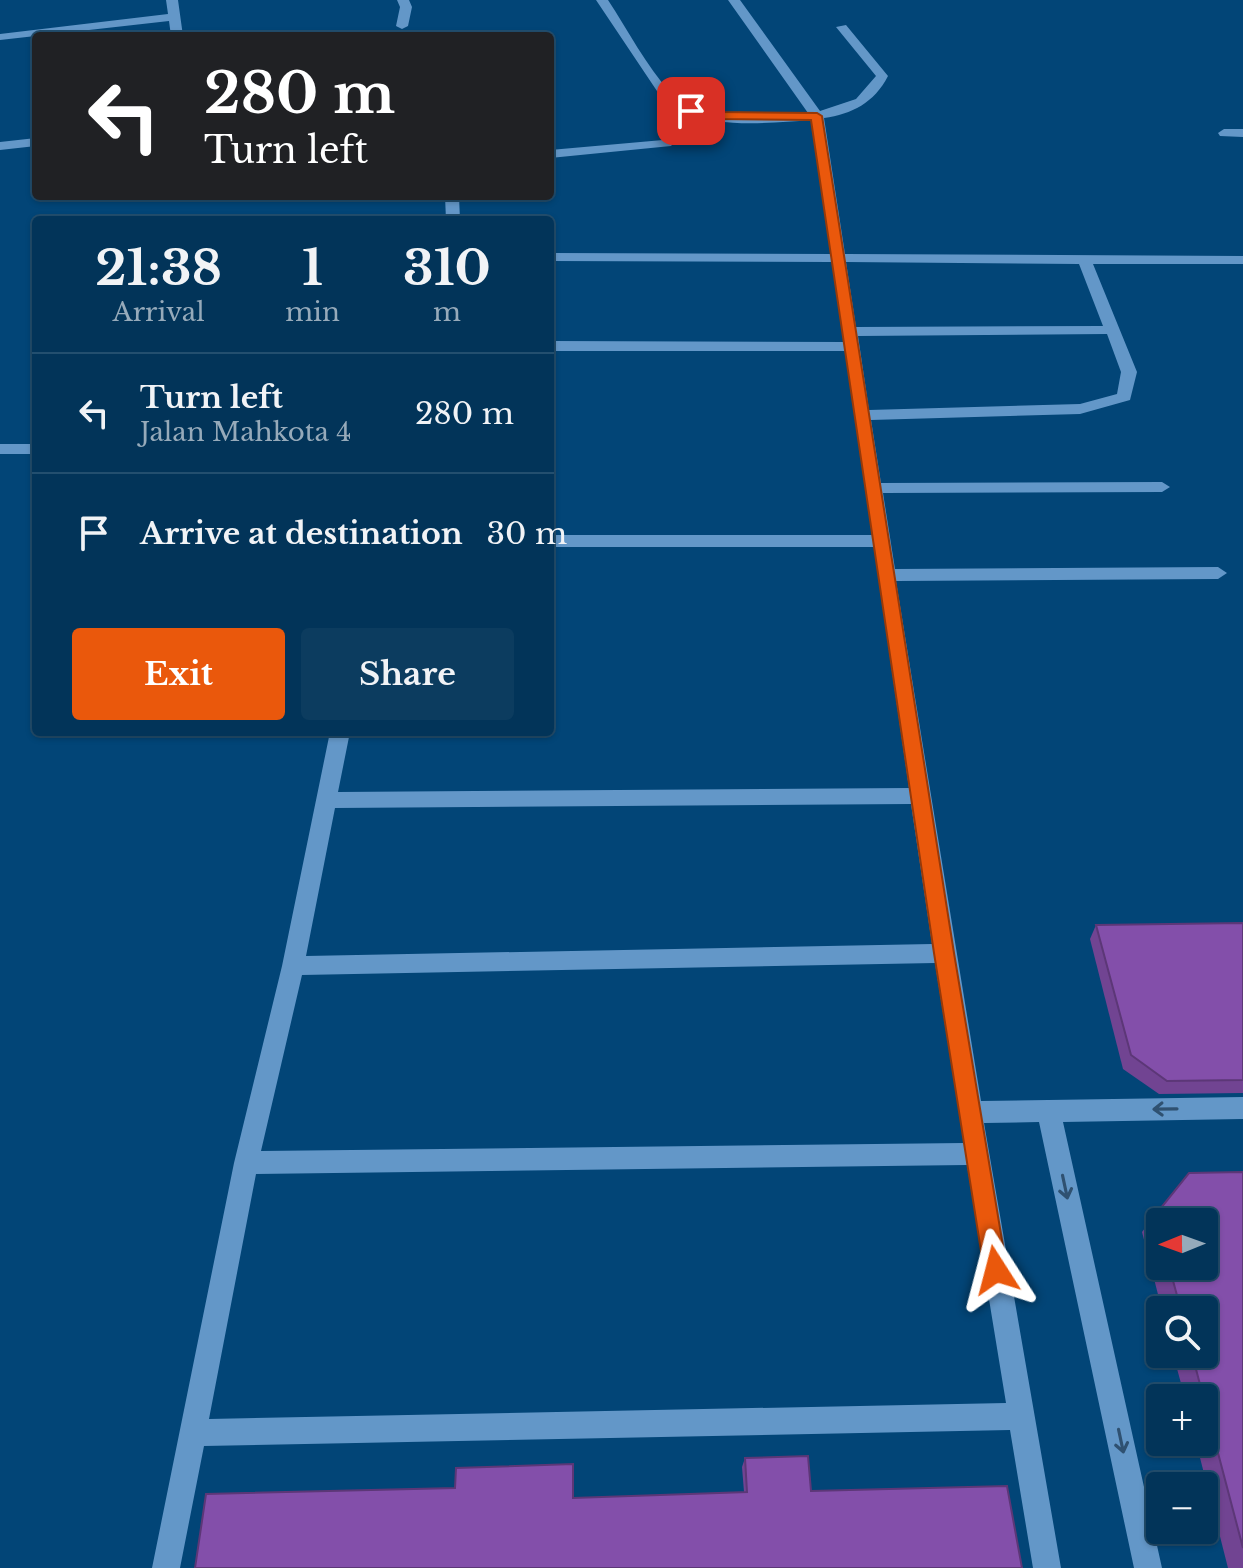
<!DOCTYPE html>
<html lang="en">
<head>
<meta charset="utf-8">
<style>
  :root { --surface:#023459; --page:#0c3c5f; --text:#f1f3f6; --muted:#96aaba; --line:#234f6f; --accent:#ea580c }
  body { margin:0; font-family:"Libre Baskerville",serif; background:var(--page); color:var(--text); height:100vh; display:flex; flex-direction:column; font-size:30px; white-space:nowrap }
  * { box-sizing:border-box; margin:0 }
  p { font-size:26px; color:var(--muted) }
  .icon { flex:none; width:44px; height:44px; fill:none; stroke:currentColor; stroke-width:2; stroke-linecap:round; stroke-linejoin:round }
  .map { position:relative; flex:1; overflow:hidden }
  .details { position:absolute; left:32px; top:216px; width:522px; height:520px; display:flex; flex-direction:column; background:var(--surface); border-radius:8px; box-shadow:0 2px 6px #0004,0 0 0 2px var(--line) }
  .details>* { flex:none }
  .guide { position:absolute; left:32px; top:32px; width:522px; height:168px; border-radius:8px; box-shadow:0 2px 6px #0004,0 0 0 2px var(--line); background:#202124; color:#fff; overflow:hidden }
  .needle { width:52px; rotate:269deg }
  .buttons { position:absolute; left:1146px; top:1208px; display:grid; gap:16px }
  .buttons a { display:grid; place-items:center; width:72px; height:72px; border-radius:8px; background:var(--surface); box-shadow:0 2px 6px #0004,0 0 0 2px var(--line); font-size:40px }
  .pin { position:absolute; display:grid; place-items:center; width:68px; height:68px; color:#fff; margin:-34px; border-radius:16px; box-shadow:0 4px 12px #0006 }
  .me { position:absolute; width:88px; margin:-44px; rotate:351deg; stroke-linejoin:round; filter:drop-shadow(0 0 6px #0008) }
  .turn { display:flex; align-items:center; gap:28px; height:168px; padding:0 40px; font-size:36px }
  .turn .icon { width:104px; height:104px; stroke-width:2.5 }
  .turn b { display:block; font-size:56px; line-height:68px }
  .eta { display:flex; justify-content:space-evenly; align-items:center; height:136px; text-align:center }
  .eta b { font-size:48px; font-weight:700; line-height:56px }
  .primary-button { display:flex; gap:16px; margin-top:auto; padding:16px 40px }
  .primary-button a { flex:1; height:92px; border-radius:8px; background:var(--accent); color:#fff; font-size:32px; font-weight:700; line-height:92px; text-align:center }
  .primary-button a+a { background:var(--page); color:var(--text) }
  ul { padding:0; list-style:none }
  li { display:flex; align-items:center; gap:24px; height:120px; padding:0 40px; border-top:2px solid var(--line) }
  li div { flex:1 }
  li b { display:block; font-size:30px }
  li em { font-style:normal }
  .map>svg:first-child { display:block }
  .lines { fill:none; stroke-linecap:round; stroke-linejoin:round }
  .minor { fill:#6397c8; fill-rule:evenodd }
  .wall { fill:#714492; fill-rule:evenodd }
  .building { fill:#834faa; stroke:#5c3777; stroke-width:2 }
  .oneway { stroke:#2f5171 }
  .route { fill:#ea580c; stroke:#983908; stroke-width:2 }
</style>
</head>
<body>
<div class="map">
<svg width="1243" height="1568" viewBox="0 0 1243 1568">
  <rect width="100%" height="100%" fill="#024577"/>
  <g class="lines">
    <g class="minor">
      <path d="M166 0H178L183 36H171L169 21 0 40V34L168 14Z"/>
      <path d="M397 0H409L412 7 408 26 402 29 396 26 400 7Z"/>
      <path d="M596 0H608C628 30 646 66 671 93 702 126 768 116 808 113L728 0H740L820 111 856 99 876 76 836 27 846 25 888 76C874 103 852 114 824 118L845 254 1243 256V264H1093L1137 372 1130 400 1080 414 871 420 881 483 1162 482 1170 487 1162 492 883 493 895 569 1218 567 1227 573 1218 579 896 581 981 1101 1243 1097V1119L1063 1122 1162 1568H1134L1039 1122 984 1123 1061 1568H1033L1010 1430 204 1446 180 1568H152L234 1163 282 966 330 732H350L338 792 909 788 874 547H550V535H872L845 351H550V341L844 342 832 262 550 261V253L831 254 811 120C771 123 722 128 683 113L681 135 671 146 550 158V150L663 140 669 134 672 106 661 97ZM846 262 1079 264 1103 326 856 327ZM1107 334 1121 372 1117 394 1080 404 869 410 858 336ZM911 804 932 944 306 956 335 808ZM935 963 964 1143 261 1151 302 975ZM967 1165 1006 1403 209 1419 256 1174Z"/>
      <path d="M1224 129H1243V137L1220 136 1218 133Z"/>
      <path d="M36 138V146L0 150V142Z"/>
      <path d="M445 196H459L460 220H446Z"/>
      <rect x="0" y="444" width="36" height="10"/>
    </g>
  </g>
  <g class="wall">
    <path d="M1243 923V1093L1159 1094 1123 1069 1090 939 1096 925Z"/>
    <path d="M1243 1172V1568H1228L1196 1442H1204V1398H1185L1173 1354H1204V1310H1162L1142 1232 1156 1214ZM1160 1222 1204 1266H1160Z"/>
    <path d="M745 1458 811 1491 1022 1568 455 1488 573 1464 574 1498 744 1492 742 1467Z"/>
  </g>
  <g class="building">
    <path d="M1243 923V1080L1167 1081 1131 1055 1096 925Z"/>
    <path d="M1243 1172V1548L1192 1354H1204V1310H1181L1169 1266H1204V1222H1160V1231L1156 1214 1189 1173Z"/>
    <path d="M808 1456 811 1491 1007 1486 1022 1568H195L206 1494 455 1488 456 1468 573 1464V1498L747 1492 745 1458Z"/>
  </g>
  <defs><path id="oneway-shaft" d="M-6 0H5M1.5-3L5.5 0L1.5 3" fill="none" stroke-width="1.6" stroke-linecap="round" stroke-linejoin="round" transform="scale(2)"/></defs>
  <g class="oneway">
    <use href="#oneway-shaft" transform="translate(1165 1109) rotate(179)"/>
    <use href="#oneway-shaft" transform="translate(1065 1187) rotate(78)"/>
    <use href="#oneway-shaft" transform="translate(1121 1441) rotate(78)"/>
  </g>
  <path class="route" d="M691 108 717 112 817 113 822 116 954 953 1007 1270 1004 1279 996 1282 988 1279 984 1270 934 953 811 120 717 119 687 114Z"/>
</svg>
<div class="buttons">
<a><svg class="needle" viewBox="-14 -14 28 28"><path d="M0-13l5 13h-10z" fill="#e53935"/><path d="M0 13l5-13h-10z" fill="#96aaba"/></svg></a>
<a><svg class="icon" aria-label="search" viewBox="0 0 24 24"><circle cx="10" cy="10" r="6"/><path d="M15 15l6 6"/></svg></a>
<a>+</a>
<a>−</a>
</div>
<div class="pin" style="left:691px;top:111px;background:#d93025"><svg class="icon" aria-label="arrive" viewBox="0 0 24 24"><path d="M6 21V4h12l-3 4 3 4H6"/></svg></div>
<svg class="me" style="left:996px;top:1270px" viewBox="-20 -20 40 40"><path d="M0-17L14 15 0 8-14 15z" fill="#ea580c" stroke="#fff" stroke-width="4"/></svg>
<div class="guide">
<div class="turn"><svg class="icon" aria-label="left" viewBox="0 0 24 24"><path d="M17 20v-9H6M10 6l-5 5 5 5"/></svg><div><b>280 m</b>Turn left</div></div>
</div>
<section class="details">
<div class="eta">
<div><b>21:38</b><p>Arrival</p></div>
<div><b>1</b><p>min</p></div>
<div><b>310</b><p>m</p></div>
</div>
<ul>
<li><svg class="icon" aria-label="left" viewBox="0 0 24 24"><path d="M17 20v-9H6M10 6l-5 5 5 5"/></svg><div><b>Turn left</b><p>Jalan Mahkota 4</p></div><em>280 m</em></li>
<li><svg class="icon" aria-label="arrive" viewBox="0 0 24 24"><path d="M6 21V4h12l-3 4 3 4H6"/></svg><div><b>Arrive at destination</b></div><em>30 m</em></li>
</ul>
<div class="primary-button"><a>Exit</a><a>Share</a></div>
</section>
</div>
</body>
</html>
